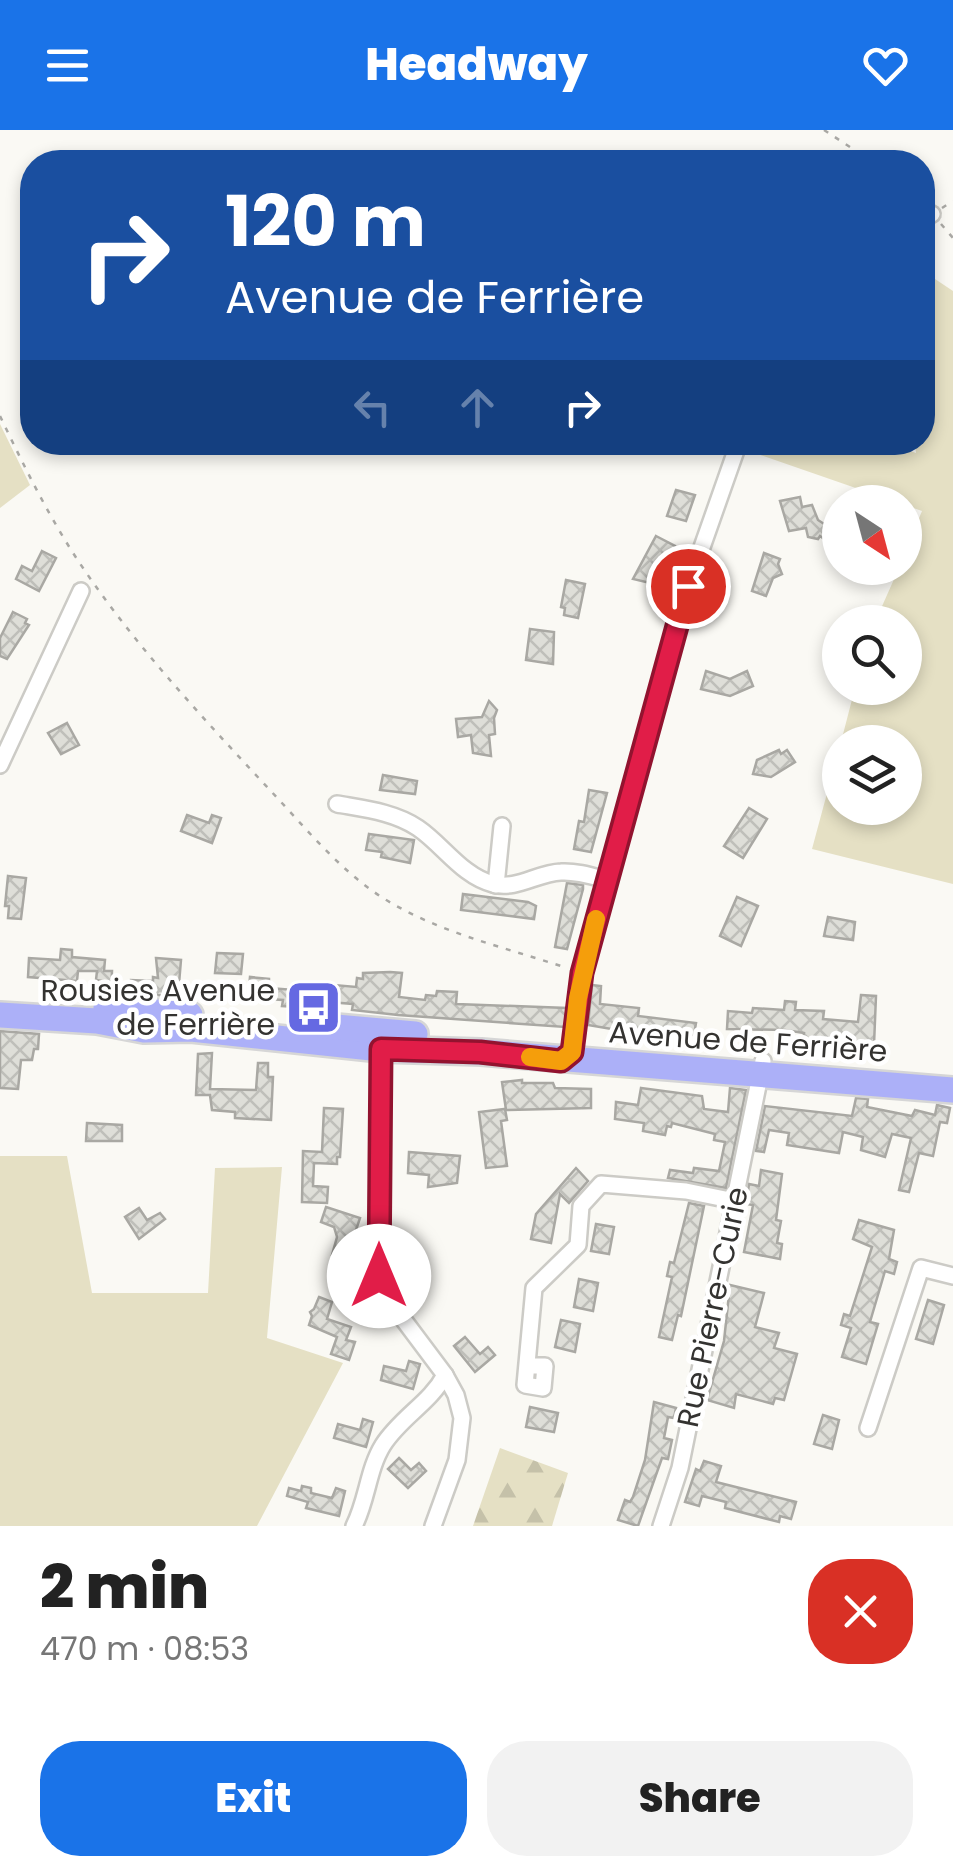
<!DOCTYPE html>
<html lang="en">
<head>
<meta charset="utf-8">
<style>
  :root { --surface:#fff; --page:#f2f2f2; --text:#222; --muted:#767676; --accent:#1a73e8 }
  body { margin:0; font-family:Poppins,sans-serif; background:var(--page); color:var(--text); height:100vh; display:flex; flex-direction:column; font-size:38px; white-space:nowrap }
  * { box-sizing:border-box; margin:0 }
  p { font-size:32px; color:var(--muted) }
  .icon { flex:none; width:55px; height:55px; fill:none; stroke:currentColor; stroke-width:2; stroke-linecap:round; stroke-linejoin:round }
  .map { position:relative; height:1396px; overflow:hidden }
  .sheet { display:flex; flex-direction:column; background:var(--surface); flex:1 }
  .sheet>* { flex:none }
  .hud { position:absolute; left:20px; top:20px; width:915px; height:305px; border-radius:40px; box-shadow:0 5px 15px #0003; background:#1a4fa0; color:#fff; overflow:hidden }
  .needle { width:65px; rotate:144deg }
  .fabs { position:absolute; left:822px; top:355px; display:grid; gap:20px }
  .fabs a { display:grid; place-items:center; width:100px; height:100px; border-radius:50%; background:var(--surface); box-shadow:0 5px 15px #0003; font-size:50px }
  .pin { position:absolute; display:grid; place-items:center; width:85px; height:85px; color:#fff; margin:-42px; border:5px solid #fff; border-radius:50%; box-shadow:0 2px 10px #0007 }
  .me { position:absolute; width:110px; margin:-55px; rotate:0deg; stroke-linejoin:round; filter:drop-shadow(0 0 8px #0008) }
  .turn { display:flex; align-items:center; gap:35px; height:210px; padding:0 40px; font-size:45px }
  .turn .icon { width:130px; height:130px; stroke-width:2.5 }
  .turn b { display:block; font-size:70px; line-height:85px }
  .lanes { display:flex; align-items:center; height:95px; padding:0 40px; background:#0003; justify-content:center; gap:50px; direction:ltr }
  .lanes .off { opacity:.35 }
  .round { display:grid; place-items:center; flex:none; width:105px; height:105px; border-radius:40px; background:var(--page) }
  .overview { display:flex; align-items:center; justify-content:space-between; height:170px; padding:0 40px }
  h1 { font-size:60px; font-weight:800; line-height:75px }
  .action { display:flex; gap:20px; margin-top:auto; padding:20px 40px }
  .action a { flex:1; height:115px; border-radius:40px; background:var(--accent); color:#fff; font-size:40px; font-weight:800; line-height:115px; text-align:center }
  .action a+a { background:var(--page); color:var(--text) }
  header { display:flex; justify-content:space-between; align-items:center; height:130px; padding:0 40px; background:var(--accent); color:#fff; font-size:45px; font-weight:800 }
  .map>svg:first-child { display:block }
  .grass { fill:#e5e0c4 }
  .forest { fill:url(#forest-firs) }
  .building { fill:url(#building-cross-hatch); stroke:#a9a8a3; stroke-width:2.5 }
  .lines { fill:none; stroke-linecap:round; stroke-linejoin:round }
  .street-casing { stroke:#cccbc6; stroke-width:20 }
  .primary-casing { stroke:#d6d6d6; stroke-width:30 }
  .path { stroke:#a9a8a4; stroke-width:2.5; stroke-dasharray:5 8; stroke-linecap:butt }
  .street { stroke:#fff; stroke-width:15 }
  .primary { stroke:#acb0f8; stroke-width:25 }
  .route-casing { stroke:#92132f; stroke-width:25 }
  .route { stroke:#e11d48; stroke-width:18 }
  .slow { stroke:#f59e0b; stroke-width:18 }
  .labels { text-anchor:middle; stroke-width:9; stroke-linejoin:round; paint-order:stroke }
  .poi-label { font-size:30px; fill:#343331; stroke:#fff; text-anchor:end }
  .street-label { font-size:30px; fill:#343331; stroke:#fff }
</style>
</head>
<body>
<header><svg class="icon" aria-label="menu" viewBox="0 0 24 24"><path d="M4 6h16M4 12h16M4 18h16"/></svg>Headway<svg class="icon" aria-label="heart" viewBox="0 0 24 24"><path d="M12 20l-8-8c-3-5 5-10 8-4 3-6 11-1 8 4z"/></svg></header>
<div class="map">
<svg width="953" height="1396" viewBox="0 0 953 1396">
  <defs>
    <pattern id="forest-firs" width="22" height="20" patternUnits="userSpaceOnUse" patternTransform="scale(2.5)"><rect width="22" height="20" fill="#e5e0c4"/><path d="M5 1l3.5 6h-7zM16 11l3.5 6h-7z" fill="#c5c1a9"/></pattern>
    <pattern id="building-cross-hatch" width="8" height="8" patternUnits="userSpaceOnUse" patternTransform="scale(2.5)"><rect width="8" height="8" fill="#deded8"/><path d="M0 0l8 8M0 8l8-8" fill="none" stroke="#bfbfba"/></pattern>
  </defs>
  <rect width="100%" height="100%" fill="#faf9f4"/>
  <g class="grass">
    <path d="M923 141 953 161V754L812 719 840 615V678H905V612H841L855 558H905V492H875L899 438H905V422L922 381 743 319 746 312H886L916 323 915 313 922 312Z"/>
    <path d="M0 294 30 355 0 378Z"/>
    <path d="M0 1026H67L92 1163H208L215 1038 282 1037 267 1208 343 1233 257 1396H0Z"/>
  </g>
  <path class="forest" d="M500 1318 568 1343 552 1396H473Z"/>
  <g class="building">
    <path d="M676 360 695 365 686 391 667 386Z"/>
    <path d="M800 367 802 377 812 375 818 390 838 403 831 414 820 406 818 409 808 407 806 398 789 401 780 371Z"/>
    <path d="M656 406 675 416 663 456 633 449Z"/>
    <path d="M42 421 56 428 39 461 16 449 22 436 32 441Z"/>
    <path d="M764 423 780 429 778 434 782 444 773 448 766 466 752 461Z"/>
    <path d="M566 450 585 454 578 488 564 485 565 478 561 477Z"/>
    <path d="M13 482 27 489 25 493 29 495 7 529 0 526V508Z"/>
    <path d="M530 499 554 502 553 534 526 530Z"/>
    <path d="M706 541 730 549 747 541 753 556 730 566 701 559Z"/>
    <path d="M489 571 497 580 494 588 495 604 489 605 491 626 473 623 471 605 458 607 456 589 482 587Z"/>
    <path d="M67 593 79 615 61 624 48 603Z"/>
    <path d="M779 620 781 624 787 620 795 632 771 647 753 644 757 630Z"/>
    <path d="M383 645 417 651 415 664 380 660Z"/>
    <path d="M589 660 607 663 591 722 574 719 579 691 584 692Z"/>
    <path d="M749 678 767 689 743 728 724 716Z"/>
    <path d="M187 685 209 693 212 685 221 688 212 713 181 701Z"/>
    <path d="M369 704 414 710 410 733 381 727 382 722 366 720Z"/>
    <path d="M8 746 26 748 21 789 8 788 9 776H5Z"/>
    <path d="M567 753 583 755V759L567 819 555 817Z"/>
    <path d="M463 764 528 772 536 776 534 789 461 780Z"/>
    <path d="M737 767 758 776 741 816 720 806Z"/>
    <path d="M828 787 855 792 853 810 824 806Z"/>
    <path d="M61 819 72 820V827L105 830 104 841H112L111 862H103V851L96 850 97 841H78L77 851 28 847 29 828 60 830Z"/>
    <path d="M217 823 243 824 241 844 215 843Z"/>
    <path d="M156 828 181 830 178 866 131 864V850L153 851V847L158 848Z"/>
    <path d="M390 842 402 843 399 867 425 870 426 865 436 866 437 861 457 862 456 874 567 878 565 897 398 885 352 880 353 874 316 871 315 878 282 876 283 870 248 868 250 847 269 849V858L294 860V856L312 857V853L356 857 357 848 363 849V843Z"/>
    <path d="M592 855 601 856 600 874 639 878 638 886 696 893 694 905 635 903 588 895Z"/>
    <path d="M861 865 876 866 874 915 803 909 804 903 785 900 727 899 728 881 752 883 753 878 784 880 785 871 796 872 795 880 824 881 823 889 858 892Z"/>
    <path d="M0 901 39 904 38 919H34L32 930H21L18 959 0 958Z"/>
    <path d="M212 923 210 959 256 960 258 933H268V947H273L271 990 235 988V982L212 980 210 965H196L198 924Z"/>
    <path d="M522 950V953H553L555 958 591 959V978L506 980 502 952Z"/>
    <path d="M641 958 702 966 704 979 728 982 730 958 746 960 726 1058 668 1048 670 1040 693 1043 694 1038 719 1041 725 1012 714 1010 715 1004 672 993 671 997 667 996 665 1005 643 1001 644 993 615 989 616 972 638 975Z"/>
    <path d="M856 968 868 969 867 977 912 986 915 980 935 985 937 975 950 978 947 993 940 992 933 1026 919 1023 909 1062 899 1060 911 1008 892 1004 885 1027 861 1020 863 1007 843 1002 839 1023 787 1015 789 1003 769 1000 764 1022 756 1021 765 976 852 986Z"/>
    <path d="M324 978 343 979 340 1027H337V1034L314 1033 313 1056 328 1057 327 1073 302 1072 303 1021 322 1022Z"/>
    <path d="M505 979 507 990 501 991 507 1036 486 1038 479 982Z"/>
    <path d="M87 993 122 995V1011H86Z"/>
    <path d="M409 1022 460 1026 457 1053 428 1057 429 1045 408 1043Z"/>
    <path d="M576 1038 588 1051 569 1073 560 1064 551 1113 531 1109 536 1084Z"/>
    <path d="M761 1040 782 1044 776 1090 781 1091 777 1113 782 1114 780 1129 744 1122 753 1075 746 1074 749 1054 759 1056Z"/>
    <path d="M689 1073 704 1076 681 1186 678 1185 672 1210 659 1207 672 1147 667 1146 670 1132 674 1133Z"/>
    <path d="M326 1077 360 1088 346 1130 332 1125 337 1107 334 1097 321 1092Z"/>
    <path d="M139 1078 147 1090 160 1083 165 1089 139 1109 125 1087Z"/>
    <path d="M859 1090 894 1100 889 1129 897 1132 894 1144 885 1141 870 1192 878 1194 866 1234 842 1227 851 1198 841 1195 844 1184 850 1186 872 1117 853 1109Z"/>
    <path d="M596 1094 614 1097 609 1124 591 1121Z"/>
    <path d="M579 1149 598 1153 593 1181 574 1177Z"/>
    <path d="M730 1155 764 1163 755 1197 779 1203 774 1218 797 1224 784 1270 775 1268 773 1274 736 1264 734 1278 707 1270 724 1211Z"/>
    <path d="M319 1167 332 1172 327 1189 351 1197 346 1210 355 1212 349 1230 331 1224 337 1207 309 1195 312 1186 310 1182 314 1179Z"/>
    <path d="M928 1170 944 1175 933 1214 916 1209Z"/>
    <path d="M561 1190 580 1194 575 1222 555 1217Z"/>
    <path d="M465 1207 480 1224 488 1217 495 1225 475 1242 454 1216Z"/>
    <path d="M409 1231 420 1234 413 1259 381 1250 384 1236 406 1241Z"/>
    <path d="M654 1272 676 1278 674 1288 668 1287 664 1308 672 1310 668 1329 662 1328 638 1396 618 1390 625 1370 630 1372 633 1367 645 1330Z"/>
    <path d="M530 1277 558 1283 554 1302 526 1297Z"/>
    <path d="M823 1285 839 1290 832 1319 814 1314Z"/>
    <path d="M363 1289 373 1292 366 1317 334 1308 338 1294 360 1300Z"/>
    <path d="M399 1328 411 1340 419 1333 426 1341 408 1358 388 1339Z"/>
    <path d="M704 1331 721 1336 716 1352 796 1372 791 1389 780 1386 779 1392 725 1378 726 1372 702 1366 699 1376 685 1372 696 1339 700 1341Z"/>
    <path d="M302 1356 311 1358V1363L332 1368 336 1358 345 1361 339 1386 306 1378 308 1372 287 1366 289 1358 301 1361Z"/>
  </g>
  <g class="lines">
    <defs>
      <g id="street">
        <path d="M922 89 932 84"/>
        <path d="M0 635 81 461"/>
        <path d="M337 674C365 679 394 682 418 698 443 715 462 746 493 754 517 760 537 743 561 742 576 741 592 746 607 750"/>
        <path d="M496 755 502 696"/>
        <path d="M381 914 379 1146 397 1181 445 1245 456 1265 462 1288 457 1330 433 1396"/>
        <path d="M562 930 574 916 582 843 688 457 739 312"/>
        <path d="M527 1236H545L543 1258 525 1255 534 1158 578 1115 581 1076 601 1054 686 1061 735 1071"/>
        <path d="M868 1298 921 1138 953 1146"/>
        <path d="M354 1396C367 1371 368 1339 383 1315 401 1287 430 1273 445 1245"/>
        <path d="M661 1396 680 1338 763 931"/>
      </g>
      <g id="primary">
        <path d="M106 878 190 885"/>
        <path d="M0 885 97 891 144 900 191 899 381 919 481 922 953 960"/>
        <path d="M325 896 415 904"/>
      </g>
    </defs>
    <use href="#street" class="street-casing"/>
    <use href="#primary" class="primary-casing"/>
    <g class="path">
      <path d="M824 0 873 32"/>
      <path d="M942 78 953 71"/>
      <path d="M941 94 953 108"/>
      <path d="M0 286C23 334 46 381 75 426 130 510 200 585 268 658 304 696 339 740 383 768 439 803 504 817 567 838"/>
    </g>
    <use href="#street" class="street"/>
    <use href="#primary" class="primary"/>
  </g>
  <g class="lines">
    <defs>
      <path id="route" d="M379 1146 381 919 480 922 561 931 572 922 582 843 688 456"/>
    </defs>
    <use href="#route" class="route-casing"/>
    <use href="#route" class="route"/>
    <path class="slow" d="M530 927 561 931 572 922 578 868 596 789"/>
  </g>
  <defs>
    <symbol id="bus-square" viewBox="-11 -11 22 22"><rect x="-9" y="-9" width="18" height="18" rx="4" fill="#6569e2" stroke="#fff"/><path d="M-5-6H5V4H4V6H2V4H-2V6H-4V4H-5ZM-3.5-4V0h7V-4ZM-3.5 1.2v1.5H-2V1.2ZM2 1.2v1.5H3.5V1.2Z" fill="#fff"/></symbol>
  </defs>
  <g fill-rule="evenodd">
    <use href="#bus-square" x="282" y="846" width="63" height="63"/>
  </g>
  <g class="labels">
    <g class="poi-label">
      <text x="275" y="871">Rousies Avenue<tspan x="275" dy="34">de Ferrière</tspan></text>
    </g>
    <g class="street-label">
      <text transform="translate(748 912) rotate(4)" y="10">Avenue de Ferrière</text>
      <text transform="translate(713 1177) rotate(-78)" y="10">Rue Pierre-Curie</text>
    </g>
  </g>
</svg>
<div class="fabs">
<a><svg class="needle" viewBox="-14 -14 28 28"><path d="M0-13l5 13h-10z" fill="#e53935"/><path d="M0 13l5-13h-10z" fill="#767676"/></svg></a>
<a><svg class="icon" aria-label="search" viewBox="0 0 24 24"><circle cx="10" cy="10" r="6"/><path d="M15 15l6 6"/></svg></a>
<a><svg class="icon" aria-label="layers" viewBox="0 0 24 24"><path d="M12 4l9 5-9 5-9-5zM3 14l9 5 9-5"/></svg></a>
</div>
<div class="pin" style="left:688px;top:456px;background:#d93025"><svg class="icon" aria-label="arrive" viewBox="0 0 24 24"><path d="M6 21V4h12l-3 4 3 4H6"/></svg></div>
<svg class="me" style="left:379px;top:1146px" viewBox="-20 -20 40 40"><circle r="19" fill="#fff"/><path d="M0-13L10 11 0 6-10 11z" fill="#e11d48"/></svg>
<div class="hud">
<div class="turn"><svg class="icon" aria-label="right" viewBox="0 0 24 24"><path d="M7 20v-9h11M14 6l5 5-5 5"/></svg><div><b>120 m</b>Avenue de Ferrière</div></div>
<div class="lanes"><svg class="icon off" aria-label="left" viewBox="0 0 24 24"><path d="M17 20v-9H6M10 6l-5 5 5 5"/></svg><svg class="icon off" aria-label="ahead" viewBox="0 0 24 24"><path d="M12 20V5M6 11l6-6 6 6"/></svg><svg class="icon" aria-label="right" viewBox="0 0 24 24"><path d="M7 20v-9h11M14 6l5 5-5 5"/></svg></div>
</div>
</div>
<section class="sheet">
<div class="overview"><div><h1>2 min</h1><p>470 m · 08:53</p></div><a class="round" style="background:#d93025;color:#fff"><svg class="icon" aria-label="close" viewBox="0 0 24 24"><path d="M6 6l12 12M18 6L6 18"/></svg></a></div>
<div class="action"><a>Exit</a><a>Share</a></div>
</section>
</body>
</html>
